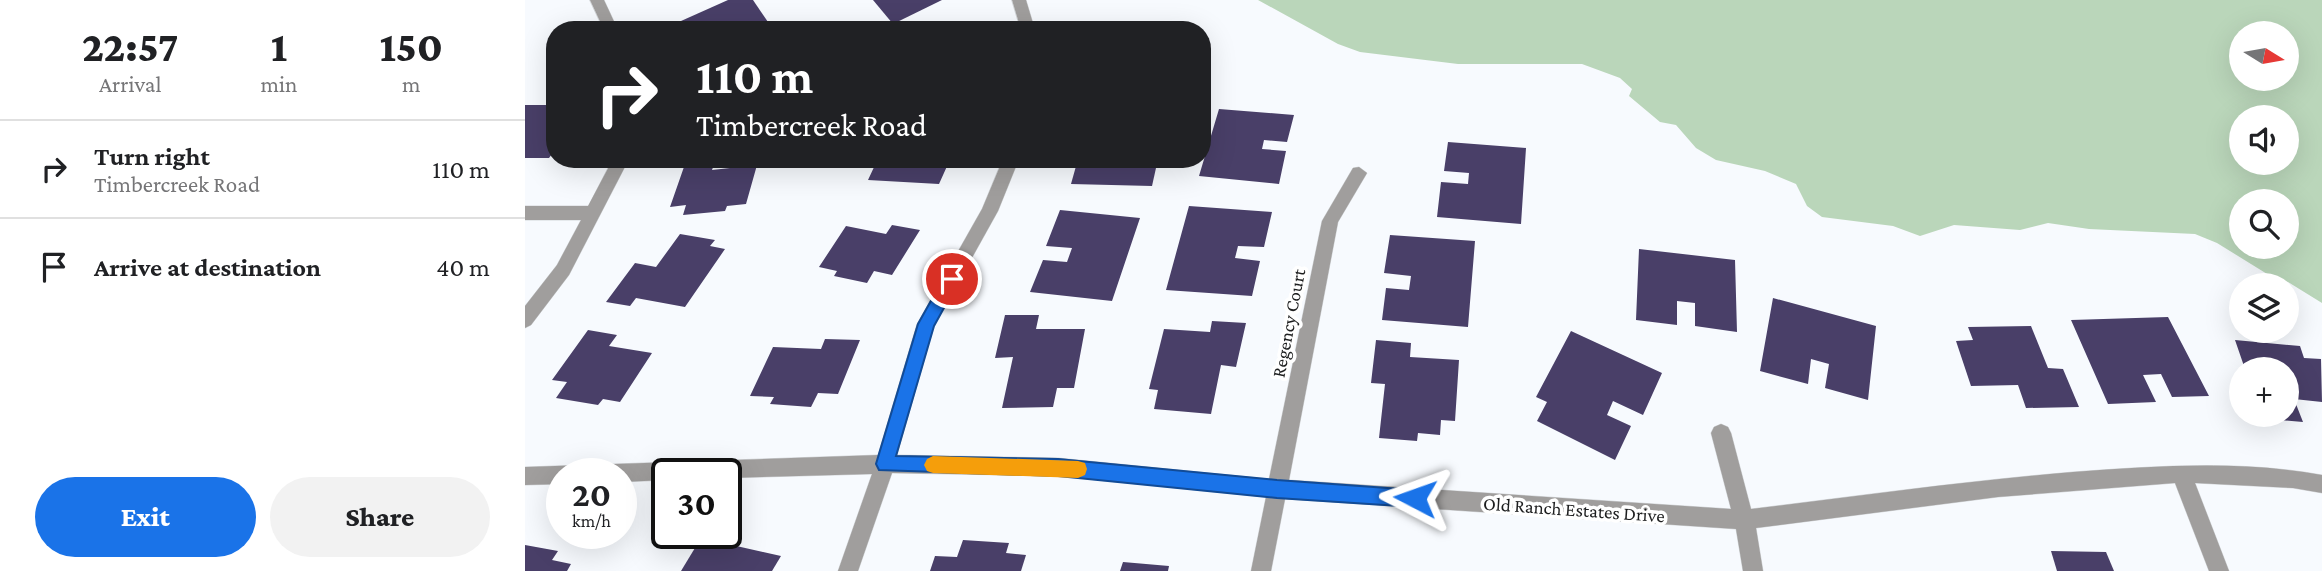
<!DOCTYPE html>
<html lang="en">
<head>
<meta charset="utf-8">
<style>
  :root { --surface:#fff; --page:#f2f2f2; --text:#202124; --muted:#757577; --line:#e0e0e0; --accent:#1a73e8 }
  body { margin:0; font-family:"Crimson Pro",serif; background:var(--page); color:var(--text); height:100vh; display:flex; flex-direction:column; font-size:26px; white-space:nowrap }
  * { box-sizing:border-box; margin:0 }
  p { font-size:23px; color:var(--muted) }
  .icon { flex:none; width:38px; height:38px; fill:none; stroke:currentColor; stroke-width:2; stroke-linecap:round; stroke-linejoin:round }
  .map { position:relative; flex:1; overflow:hidden }
  .side { display:flex; flex-direction:column; background:var(--surface); width:525px }
  .side>* { flex:none }
  .top-card { position:absolute; left:21px; top:21px; width:665px; height:147px; border-radius:28px; box-shadow:0 7px 28px #0002; background:#202124; color:#fff; overflow:hidden }
  .needle { width:46px; rotate:101deg }
  .buttons { position:absolute; left:1704px; top:21px; display:grid; gap:14px }
  .buttons a { display:grid; place-items:center; width:70px; height:70px; border-radius:50%; background:var(--surface); box-shadow:0 7px 28px #0002; font-size:35px }
  .speed { position:absolute; left:21px; top:458px; display:flex; gap:14px; font-size:35px; font-weight:700; text-align:center }
  .speed>* { display:grid; place-content:center; width:91px; height:91px; border-radius:50%; background:var(--surface); box-shadow:0 7px 28px #0002; line-height:1 }
  .speed small { font-size:18px; font-weight:400 }
  .speed .limit { border:4px solid #111; border-radius:10px; background:#fff; color:#111 }
  .pin { position:absolute; display:grid; place-items:center; width:60px; height:60px; color:#fff; margin:-30px; border:4px solid #fff; border-radius:50%; box-shadow:0 2px 7px #0007 }
  .me { position:absolute; width:77px; margin:-38px; rotate:274deg; stroke-linejoin:round; filter:drop-shadow(0 0 5px #0008) }
  .turn { display:flex; align-items:center; gap:24px; height:147px; padding:0 35px; font-size:32px }
  .turn .icon { width:91px; height:91px; stroke-width:2.5 }
  .turn b { display:block; font-size:49px; line-height:60px }
  .eta { display:flex; justify-content:space-evenly; align-items:center; height:119px; text-align:center }
  .eta b { font-size:42px; font-weight:800; line-height:49px }
  .cta { display:flex; gap:14px; margin-top:auto; padding:14px 35px }
  .cta a { flex:1; height:80px; border-radius:42px; background:var(--accent); color:#fff; font-size:28px; font-weight:800; line-height:80px; text-align:center }
  .cta a+a { background:var(--page); color:var(--text) }
  ul { padding:0; list-style:none }
  li { display:flex; align-items:center; gap:21px; height:98px; padding:0 35px; border-top:2px solid var(--line) }
  li div { flex:1 }
  li b { display:block; font-size:26px }
  li em { font-style:normal }
  main { display:flex; flex:1; min-height:0 }
  .map>svg:first-child { display:block }
  .green { fill:#bad6ba; fill-rule:evenodd }
  .building { fill:#493f68 }
  .lines { fill:none; stroke-linecap:round; stroke-linejoin:round }
  .minor-casing { stroke:#d4d7da; stroke-width:1 }
  .minor { fill:#a09e9d; fill-rule:evenodd }
  .route { fill:#1a73e8; stroke:#114b97; stroke-width:2 }
  .slow { fill:#f59e0b }
  .labels { text-anchor:middle; stroke-width:7; stroke-linejoin:round; paint-order:stroke }
  .street-label { font-size:19px; fill:#1d1e1f; stroke:#fff }
</style>
</head>
<body>
<main>
<section class="side">
<div class="eta">
<div><b>22:57</b><p>Arrival</p></div>
<div><b>1</b><p>min</p></div>
<div><b>150</b><p>m</p></div>
</div>
<ul>
<li><svg class="icon" aria-label="right" viewBox="0 0 24 24"><path d="M7 20v-9h11M14 6l5 5-5 5"/></svg><div><b>Turn right</b><p>Timbercreek Road</p></div><em>110 m</em></li>
<li><svg class="icon" aria-label="arrive" viewBox="0 0 24 24"><path d="M6 21V4h12l-3 4 3 4H6"/></svg><div><b>Arrive at destination</b></div><em>40 m</em></li>
</ul>
<div class="cta"><a>Exit</a><a>Share</a></div>
</section>
<div class="map">
<svg width="1797" height="571" viewBox="0 0 1797 571">
  <rect width="100%" height="100%" fill="#f7fafe"/>
  <path class="green" d="M733 0H1797V303L1763 282 1747 277 1692 243 1670 234 1564 229 1523 223 1495 230 1429 225 1395 236 1368 226 1297 217 1282 206 1271 184 1240 171 1191 160 1171 148 1151 125 1135 122 1104 96 1107 89 1095 78 1057 64H933L835 52 813 44ZM1717 33H1762V79H1717ZM1717 117H1762V163H1717ZM1717 201H1762V247H1717Z"/>
  <g class="building">
    <path d="M203 0H228L245 25 235 30H162L156 21Z"/>
    <path d="M348 0H417L368 24Z"/>
    <path d="M0 105H30V150L24 158H0Z"/>
    <path d="M694 109 769 115 762 142 739 140 737 149 761 151 754 184 674 176Z"/>
    <path d="M923 142 1001 148 996 224 912 217 916 182 943 184 944 173 919 171Z"/>
    <path d="M358 159H430L429 164H423L414 184 343 180 350 165 355 166Z"/>
    <path d="M553 159H633L627 186 546 184Z"/>
    <path d="M190 162 187 170 232 165 221 204 202 206 200 211 158 215 161 205 145 207 160 164Z"/>
    <path d="M664 206 747 212 739 247 713 246 710 258 735 261 727 296 641 290Z"/>
    <path d="M535 210 615 218 587 301 505 292 518 260 542 262 547 248 521 246Z"/>
    <path d="M367 225 395 230 367 275 349 271 342 283 309 276 312 271 294 267 321 226 361 234Z"/>
    <path d="M155 234 190 240 185 246 200 249 160 307 111 298 105 306 81 302 110 263 131 267Z"/>
    <path d="M865 235 950 241 943 327 857 320 861 288 884 290 886 276 859 273Z"/>
    <path d="M1114 249 1210 260 1212 332 1170 326V303L1152 301V325L1111 320Z"/>
    <path d="M1248 298 1351 326 1343 400 1300 388 1304 364 1286 359 1283 384 1235 371Z"/>
    <path d="M480 315H514L511 329H560L549 388H532L528 407 477 408 488 357 470 358Z"/>
    <path d="M1643 317 1684 396 1647 397 1636 374 1618 375 1631 402 1583 404 1546 320Z"/>
    <path d="M687 321 721 323 711 367 696 365 686 414 629 409 633 390 624 389 639 329 685 332Z"/>
    <path d="M1506 326 1523 368 1538 369 1554 407 1501 408 1493 385 1446 386 1431 341 1448 340 1443 327Z"/>
    <path d="M63 330 92 335 84 346 127 353 95 402 78 399 73 405 31 398 42 382 27 380Z"/>
    <path d="M1046 331 1137 373 1118 415 1088 401 1082 415 1106 426 1090 460 1012 421 1022 402 1011 397Z"/>
    <path d="M300 339 335 340 313 394 293 393 286 407 245 404 249 397 225 396 248 347 296 349Z"/>
    <path d="M851 340 886 343 885 357 934 360 930 421 916 420 915 435 893 433 892 441 854 438 860 384 846 383Z"/>
    <path d="M1710 340 1775 346 1779 358 1796 359 1797 402 1769 399 1778 422 1718 417 1762 415V369H1720Z"/>
    <path d="M1707 378 1717 379V404H1716Z"/>
    <path d="M176 538 256 556 247 571H156Z"/>
    <path d="M438 540 484 543 481 553 501 555 496 571H405L410 556 432 557Z"/>
    <path d="M0 545 33 551 27 560 46 564 42 571H0Z"/>
    <path d="M1526 551 1581 552 1589 571H1532Z"/>
    <path d="M598 562 644 566 643 571H595Z"/>
  </g>
  <g class="lines">
    <defs>
      <g id="minor">
        <path d="M65 0H79L93 30H79Z"/>
        <path d="M487 0H501L510 30H496Z"/>
        <path d="M88 159H104L44 275 6 325 0 328V306L32 265 56 220H0V206H63Z"/>
        <path d="M478 159H494L473 211 409 326 372 455 533 458 744 479 797 221 828 168 834 167 842 173 813 222 764 480 1206 509 1186 433 1189 427 1196 424 1203 427 1206 433 1226 509C1333 496 1440 481 1548 472 1632 466 1714 460 1797 475V493L1768 488 1670 483 1704 571H1684L1650 483 1473 497 1231 528 1238 571H1218L1211 529 760 499 746 571H726L741 497 533 476 367 473 333 571H313L347 474 201 478V474H142V480L96 482V474H37V484L0 485V467L353 455 392 324 457 209Z"/>
      </g>
    </defs>
    <use href="#minor" class="minor-casing"/>
    <use href="#minor" class="minor"/>
  </g>
  <path class="route" d="M427 272 435 279 409 326 371 456 533 459 752 480 890 490 896 492 899 498 896 504 890 507 752 498 533 476 354 470 351 464 393 324 421 274Z"/>
  <path class="slow" d="M408 456 553 461 560 463 562 469 560 475 553 478 408 473 402 471 399 465 402 459Z"/>
  <g class="labels">
    <g class="street-label">
      <text transform="translate(763 323) rotate(-79)" y="7">Regency Court</text>
      <text transform="translate(1049 509) rotate(4)" y="7">Old Ranch Estates Drive</text>
    </g>
  </g>
</svg>
<div class="buttons">
<a><svg class="needle" viewBox="-14 -14 28 28"><path d="M0-13l5 13h-10z" fill="#e53935"/><path d="M0 13l5-13h-10z" fill="#757577"/></svg></a>
<a><svg class="icon" aria-label="sound" viewBox="0 0 24 24"><path d="M4 9h4l5-4v14l-5-4H4zM17 9q2 3 0 6"/></svg></a>
<a><svg class="icon" aria-label="search" viewBox="0 0 24 24"><circle cx="10" cy="10" r="6"/><path d="M15 15l6 6"/></svg></a>
<a><svg class="icon" aria-label="layers" viewBox="0 0 24 24"><path d="M12 4l9 5-9 5-9-5zM3 14l9 5 9-5"/></svg></a>
<a>+</a>
</div>
<div class="speed"><div>20<small>km/h</small></div><div class="limit">30</div></div>
<div class="pin" style="left:427px;top:279px;background:#d93025"><svg class="icon" aria-label="arrive" viewBox="0 0 24 24"><path d="M6 21V4h12l-3 4 3 4H6"/></svg></div>
<svg class="me" style="left:890px;top:498px" viewBox="-20 -20 40 40"><path d="M0-17L14 15 0 8-14 15z" fill="#1a73e8" stroke="#fff" stroke-width="4"/></svg>
<div class="top-card">
<div class="turn"><svg class="icon" aria-label="right" viewBox="0 0 24 24"><path d="M7 20v-9h11M14 6l5 5-5 5"/></svg><div><b>110 m</b>Timbercreek Road</div></div>
</div>
</div>
</main>
</body>
</html>
